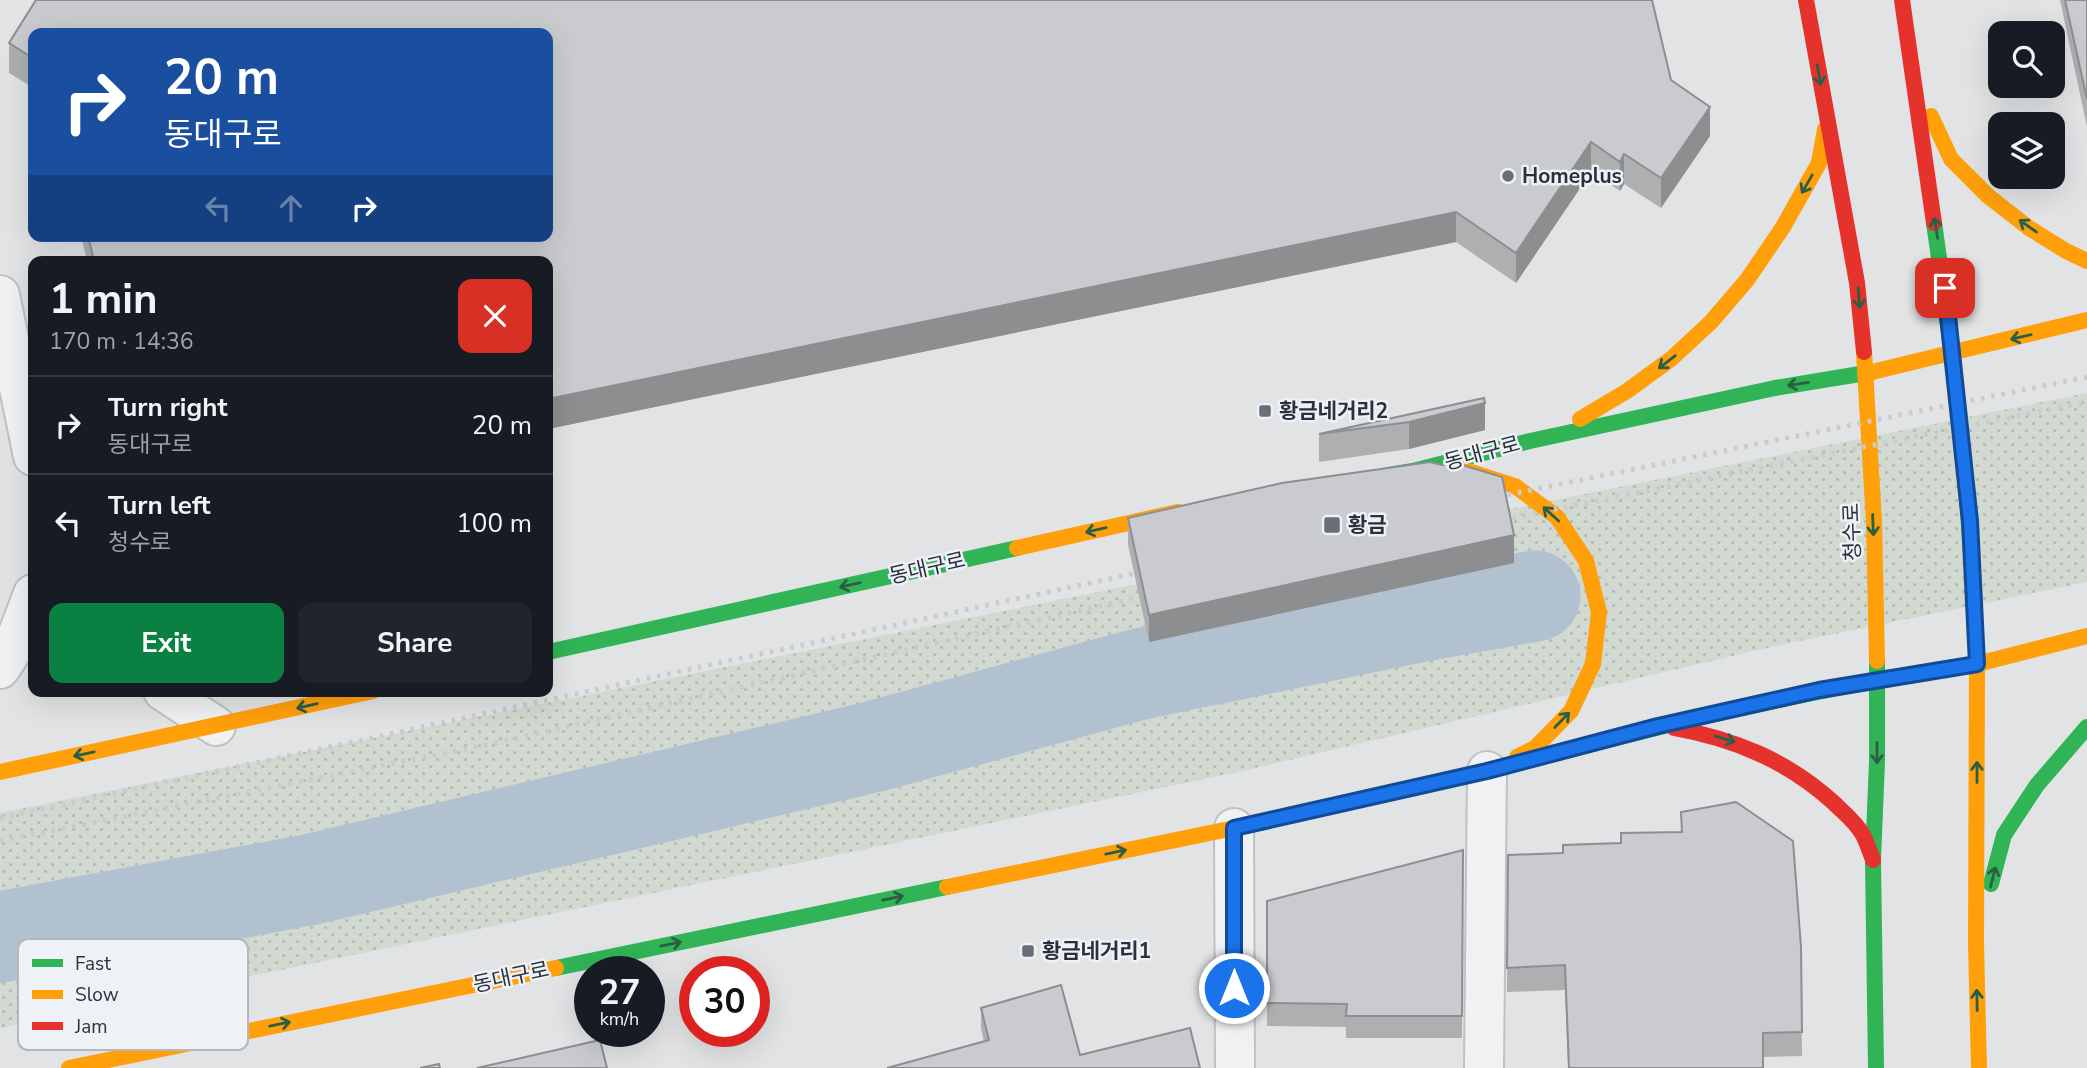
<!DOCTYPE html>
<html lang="en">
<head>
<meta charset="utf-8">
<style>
  :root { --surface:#171b24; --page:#20242c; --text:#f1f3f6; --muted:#9ea1a6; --line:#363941; --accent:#0b8043 }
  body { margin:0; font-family:"Nunito Sans","Noto Sans KR",sans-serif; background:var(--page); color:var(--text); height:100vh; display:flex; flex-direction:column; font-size:26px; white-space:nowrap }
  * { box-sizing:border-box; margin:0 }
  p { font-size:23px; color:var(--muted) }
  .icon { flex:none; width:38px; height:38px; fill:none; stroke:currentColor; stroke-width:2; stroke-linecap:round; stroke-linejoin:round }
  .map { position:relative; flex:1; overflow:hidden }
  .panel { position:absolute; left:28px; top:256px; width:525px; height:441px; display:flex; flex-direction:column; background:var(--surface); border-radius:14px; box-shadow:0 7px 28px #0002 }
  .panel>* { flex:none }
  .guide { position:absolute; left:28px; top:28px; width:525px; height:214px; border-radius:14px; box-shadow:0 7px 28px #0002; background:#1a4fa0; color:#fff; overflow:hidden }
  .fabs { position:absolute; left:1988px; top:21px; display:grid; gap:14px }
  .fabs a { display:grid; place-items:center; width:77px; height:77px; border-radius:14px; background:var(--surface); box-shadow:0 7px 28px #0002; font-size:35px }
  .speed { position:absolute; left:574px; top:956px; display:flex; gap:14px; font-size:35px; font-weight:700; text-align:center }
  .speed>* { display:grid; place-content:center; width:91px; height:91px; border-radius:50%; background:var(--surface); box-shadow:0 7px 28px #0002; line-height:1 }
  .speed small { font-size:18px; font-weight:400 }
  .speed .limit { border:10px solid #d22; background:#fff; color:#111 }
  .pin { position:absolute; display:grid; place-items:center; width:60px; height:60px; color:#fff; margin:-30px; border-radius:14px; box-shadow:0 4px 10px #0006 }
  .me { position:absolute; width:77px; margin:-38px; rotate:0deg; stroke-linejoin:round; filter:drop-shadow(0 0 5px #0008) }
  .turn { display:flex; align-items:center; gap:24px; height:147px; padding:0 21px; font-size:32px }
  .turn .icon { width:91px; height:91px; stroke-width:2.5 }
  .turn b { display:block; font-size:49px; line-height:60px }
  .lanes { display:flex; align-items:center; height:66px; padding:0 21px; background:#0003; justify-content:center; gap:35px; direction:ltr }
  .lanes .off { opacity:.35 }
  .round { display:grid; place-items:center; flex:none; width:74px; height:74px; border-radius:14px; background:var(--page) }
  .headline { display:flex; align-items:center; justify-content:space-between; height:119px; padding:0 21px }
  h1 { font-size:42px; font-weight:700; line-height:52px }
  .primary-button { display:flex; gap:14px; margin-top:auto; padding:14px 21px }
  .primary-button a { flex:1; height:80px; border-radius:14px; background:var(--accent); color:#fff; font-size:28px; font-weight:700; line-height:80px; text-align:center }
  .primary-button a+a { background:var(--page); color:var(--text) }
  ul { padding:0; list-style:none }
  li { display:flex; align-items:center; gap:21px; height:98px; padding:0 21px; border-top:2px solid var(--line) }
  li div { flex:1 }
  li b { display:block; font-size:26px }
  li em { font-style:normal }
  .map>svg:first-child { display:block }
  .park { fill:url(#park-dots) }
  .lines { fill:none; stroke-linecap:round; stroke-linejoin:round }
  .river { stroke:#b1c1cf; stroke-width:91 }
  .street-casing { stroke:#bfc1c3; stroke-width:42 }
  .street { stroke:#f0f1f2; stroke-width:38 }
  .fast { stroke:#30b455; stroke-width:16 }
  .slow { stroke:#ff9f0a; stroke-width:16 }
  .jam { stroke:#e5322d; stroke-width:16 }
  .rail { stroke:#c9cbcd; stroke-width:5; stroke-dasharray:3.5 7; stroke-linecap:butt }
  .wall { fill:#adafb1 }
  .shaded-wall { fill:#8d8e90 }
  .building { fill:#c9cbce; stroke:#8d8e90; stroke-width:2 }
  .oneway { stroke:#2b5f45 }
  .route-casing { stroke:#114b97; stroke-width:18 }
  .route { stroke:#1a73e8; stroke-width:12 }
  .poi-dot { fill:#696f78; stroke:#eef1f5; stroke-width:2.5 }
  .labels { text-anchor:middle; stroke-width:5; stroke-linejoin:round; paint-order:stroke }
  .poi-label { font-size:21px; font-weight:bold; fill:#29313d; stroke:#eef1f5; text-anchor:start }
  .street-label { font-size:21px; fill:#29313d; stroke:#eef1f5 }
  .key { fill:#eef1f5; stroke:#b3b7be; stroke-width:2 }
  .key-label { font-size:19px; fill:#29313d }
</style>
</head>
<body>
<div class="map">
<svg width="2087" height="1068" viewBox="0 0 2087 1068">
  <defs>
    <pattern id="park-dots" width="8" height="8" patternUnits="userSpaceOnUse" patternTransform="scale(1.75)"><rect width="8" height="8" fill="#d2d9d1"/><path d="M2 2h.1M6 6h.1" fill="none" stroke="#b4bbb4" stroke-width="1.8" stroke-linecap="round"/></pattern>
  </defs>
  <rect width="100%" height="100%" fill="#e1e3e5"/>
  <path class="park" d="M2087 393V582L1771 647 1238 772 0 1028V813Z"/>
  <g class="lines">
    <path class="river" d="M0 937 308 880 872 747 1140 674 1423 616 1535 596"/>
    <defs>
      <g id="street">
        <path d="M0 295 33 456"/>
        <path d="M0 669 10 654 33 594"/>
        <path d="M163 691 216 726"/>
        <path d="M1234 828 1235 1068"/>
        <path d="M1484 1068 1487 771"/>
      </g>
    </defs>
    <use href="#street" class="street-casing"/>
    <use href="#street" class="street"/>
    <g class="fast">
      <path d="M1934 223C1953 353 1968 482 1975 614"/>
      <path d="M1389 475 1413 471 1530 441 1775 388 1872 372"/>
      <path d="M548 652 1017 548"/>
      <path d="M1515 764C1644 730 1772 698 1904 676"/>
      <path d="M1991 884 2004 835 2037 785 2087 727"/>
      <path d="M556 968 947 887"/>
      <path d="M1876 1068 1873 860 1877 761V661"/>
    </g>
    <g class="slow">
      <path d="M1931 116 1951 159 1988 196 2029 228 2066 251 2087 261"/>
      <path d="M1864 352 1874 522 1877 661"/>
      <path d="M1872 372 2087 320"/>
      <path d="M1580 419 1627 391 1671 359 1711 322 1747 280 1783 227 1819 163 1825 129"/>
      <path d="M1452 470H1465L1515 486 1557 517 1586 561 1599 612 1593 664 1571 711 1535 748 1517 757"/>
      <path d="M1017 548 1178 512"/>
      <path d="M1975 614 1977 664 1976 944 1979 1068"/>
      <path d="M1904 676 1977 664 2087 636"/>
      <path d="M0 772 373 691"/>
      <path d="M947 887 1234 828 1515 764"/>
      <path d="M69 1068 556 968"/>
    </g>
    <g class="jam">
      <path d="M1806 0 1857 283 1864 352"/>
      <path d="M1902 0 1934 223"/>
      <path d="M1674 728C1735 739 1788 761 1834 803 1844 813 1856 822 1863 835 1867 843 1870 852 1873 860"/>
    </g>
    <g class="rail">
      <path d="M1487 499 2087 377"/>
      <path d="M1492 522 2087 402"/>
      <path d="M0 818 1155 569"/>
      <path d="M0 841 481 746 1157 593"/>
    </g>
  </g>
  <g class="wall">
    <path d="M36 0H1652L1671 80 1710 107V136L1661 208 1624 184 1620 191 1591 172 1516 283 1456 242 548 429V261H87L81 236H548V33H33V93L32 92V87L9 73V43Z"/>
    <path d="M2060 0H2087V127Z"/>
    <path d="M1484 398 1485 430 1409 449 1319 462V434Z"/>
    <path d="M1128 518 1514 563 1149 642 1128 545Z"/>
    <path d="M1681 812 1801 947 1802 1056 1763 1057V1068H1568L1565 990 1507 992 1508 855 1563 853 1681 832Z"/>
    <path d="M1463 850 1462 1038H1346V1027L1267 1026V901Z"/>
    <path d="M981 1008 1080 1055 887 1068 984 1042 981 1028Z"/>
  </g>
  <g class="shaded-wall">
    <path d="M1710 107V136L1661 208V178Z"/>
    <path d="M1591 142V172L1516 283V253Z"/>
    <path d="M1624 154V184L1620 191V162Z"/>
    <path d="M1456 212V242L548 429V399Z"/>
    <path d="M1485 403V430L1409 449V422Z"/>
    <path d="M1514 535V563L1149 642V615Z"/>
  </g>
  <g class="building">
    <path d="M36 0H1652L1671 80 1710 107 1661 178 1624 154 1620 162 1591 142 1516 253 1456 212 548 399V261H94L88 236H548V33H33V58L9 43Z"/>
    <path d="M2065 0H2087V99Z"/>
    <path d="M1484 398 1485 403 1409 422 1319 434Z"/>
    <path d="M1430 462 1442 465H1462L1502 477 1514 535 1149 615 1128 518 1282 483Z"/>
    <path d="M1736 802 1793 841 1801 947 1802 1032 1763 1033V1068H1569L1565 965 1507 968 1508 855 1563 853V845L1621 843V833L1682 832 1681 812Z"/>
    <path d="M1463 850 1462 1016H1346L1347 1004 1267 1003V901Z"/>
    <path d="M1061 985 1080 1055 1190 1028 1200 1068H887L989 1040 981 1008Z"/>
    <path d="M600 1040 607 1068H477Z"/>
    <path d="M439 1064 440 1068H420Z"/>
  </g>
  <defs><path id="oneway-shaft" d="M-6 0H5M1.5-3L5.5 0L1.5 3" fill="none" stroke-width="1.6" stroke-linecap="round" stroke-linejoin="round" transform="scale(1.75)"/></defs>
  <g class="oneway">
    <use href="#oneway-shaft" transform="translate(1819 75) rotate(80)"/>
    <use href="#oneway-shaft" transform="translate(1807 184) rotate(120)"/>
    <use href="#oneway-shaft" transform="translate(2028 226) rotate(-145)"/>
    <use href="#oneway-shaft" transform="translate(1936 228) rotate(-99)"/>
    <use href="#oneway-shaft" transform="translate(1859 298) rotate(85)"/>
    <use href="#oneway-shaft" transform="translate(2021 337) rotate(167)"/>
    <use href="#oneway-shaft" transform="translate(1667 362) rotate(142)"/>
    <use href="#oneway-shaft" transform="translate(1798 384) rotate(171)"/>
    <use href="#oneway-shaft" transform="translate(1551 514) rotate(-138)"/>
    <use href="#oneway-shaft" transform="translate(1873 525) rotate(88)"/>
    <use href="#oneway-shaft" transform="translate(1096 530) rotate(167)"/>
    <use href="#oneway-shaft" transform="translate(850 585) rotate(167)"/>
    <use href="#oneway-shaft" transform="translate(307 706) rotate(167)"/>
    <use href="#oneway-shaft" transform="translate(1562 720) rotate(-46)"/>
    <use href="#oneway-shaft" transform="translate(1725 739) rotate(16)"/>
    <use href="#oneway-shaft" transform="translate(1877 753) rotate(90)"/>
    <use href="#oneway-shaft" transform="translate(84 754) rotate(168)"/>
    <use href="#oneway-shaft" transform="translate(1977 772) rotate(-90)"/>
    <use href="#oneway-shaft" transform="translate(1116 852) rotate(-12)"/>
    <use href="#oneway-shaft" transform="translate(1993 877) rotate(-76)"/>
    <use href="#oneway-shaft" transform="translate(893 898) rotate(-12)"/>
    <use href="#oneway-shaft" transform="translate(671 944) rotate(-12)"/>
    <use href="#oneway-shaft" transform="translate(1977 1000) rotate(-91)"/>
    <use href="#oneway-shaft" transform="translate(280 1024) rotate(-12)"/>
  </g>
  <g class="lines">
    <defs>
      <path id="route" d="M1234 988V828L1487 771 1658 726 1819 690 1977 664 1970 521 1945 288"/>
    </defs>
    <use href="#route" class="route-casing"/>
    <use href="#route" class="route"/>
  </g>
  <g class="poi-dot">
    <circle cx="1508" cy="176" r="7"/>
    <rect x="1258" y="404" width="14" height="14" rx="3.5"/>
    <rect x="1323" y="516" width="18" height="18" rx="3.5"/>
    <rect x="1021" y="944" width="14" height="14" rx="3.5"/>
  </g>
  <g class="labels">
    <g class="poi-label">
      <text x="1522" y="183">Homeplus</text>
      <text x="1279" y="418">황금네거리2</text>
      <text x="1348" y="532">황금</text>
      <text x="1042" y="958">황금네거리1</text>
    </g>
    <g class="street-label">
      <text transform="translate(1482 453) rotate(-15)" y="7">동대구로</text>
      <text transform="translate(1852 532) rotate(-92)" y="7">청수로</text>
      <text transform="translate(927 568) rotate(-13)" y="7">동대구로</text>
      <text transform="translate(511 977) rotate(-12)" y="7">동대구로</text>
    </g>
  </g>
  <rect x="18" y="939" width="230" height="111" rx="10" class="key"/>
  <rect x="32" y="959" width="31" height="8" fill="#30b455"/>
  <rect x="32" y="990" width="31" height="9" fill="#ff9f0a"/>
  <rect x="32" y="1022" width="31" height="8" fill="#e5322d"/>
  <g class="key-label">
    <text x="75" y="970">Fast</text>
    <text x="75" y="1001">Slow</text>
    <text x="75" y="1033">Jam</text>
  </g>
</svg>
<div class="fabs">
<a><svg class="icon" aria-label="search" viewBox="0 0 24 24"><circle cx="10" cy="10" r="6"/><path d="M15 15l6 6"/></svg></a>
<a><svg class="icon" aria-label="layers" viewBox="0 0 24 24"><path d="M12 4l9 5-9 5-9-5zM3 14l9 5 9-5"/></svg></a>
</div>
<div class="speed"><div>27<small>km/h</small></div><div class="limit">30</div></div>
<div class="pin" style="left:1945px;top:288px;background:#d93025"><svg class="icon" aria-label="arrive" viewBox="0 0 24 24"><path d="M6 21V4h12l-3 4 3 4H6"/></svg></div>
<svg class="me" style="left:1234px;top:988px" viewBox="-20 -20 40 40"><circle r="17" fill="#1a73e8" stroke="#fff" stroke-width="3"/><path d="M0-11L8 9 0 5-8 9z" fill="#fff"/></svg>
<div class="guide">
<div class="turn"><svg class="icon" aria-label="right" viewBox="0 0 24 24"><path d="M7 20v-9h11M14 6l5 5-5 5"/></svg><div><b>20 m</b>동대구로</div></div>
<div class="lanes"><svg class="icon off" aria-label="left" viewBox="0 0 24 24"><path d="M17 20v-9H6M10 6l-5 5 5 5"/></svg><svg class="icon off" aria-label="ahead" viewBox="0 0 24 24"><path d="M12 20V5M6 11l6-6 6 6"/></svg><svg class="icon" aria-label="right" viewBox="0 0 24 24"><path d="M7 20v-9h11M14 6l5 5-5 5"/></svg></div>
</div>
<section class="panel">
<div class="headline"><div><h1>1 min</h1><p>170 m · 14:36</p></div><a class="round" style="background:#d93025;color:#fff"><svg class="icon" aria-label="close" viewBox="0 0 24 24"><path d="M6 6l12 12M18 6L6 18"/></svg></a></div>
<ul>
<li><svg class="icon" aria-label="right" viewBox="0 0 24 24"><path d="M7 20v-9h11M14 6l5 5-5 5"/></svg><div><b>Turn right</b><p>동대구로</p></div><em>20 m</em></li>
<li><svg class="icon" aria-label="left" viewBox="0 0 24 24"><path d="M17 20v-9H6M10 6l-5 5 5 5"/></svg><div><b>Turn left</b><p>청수로</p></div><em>100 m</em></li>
</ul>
<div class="primary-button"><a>Exit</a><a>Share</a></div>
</section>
</div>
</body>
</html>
